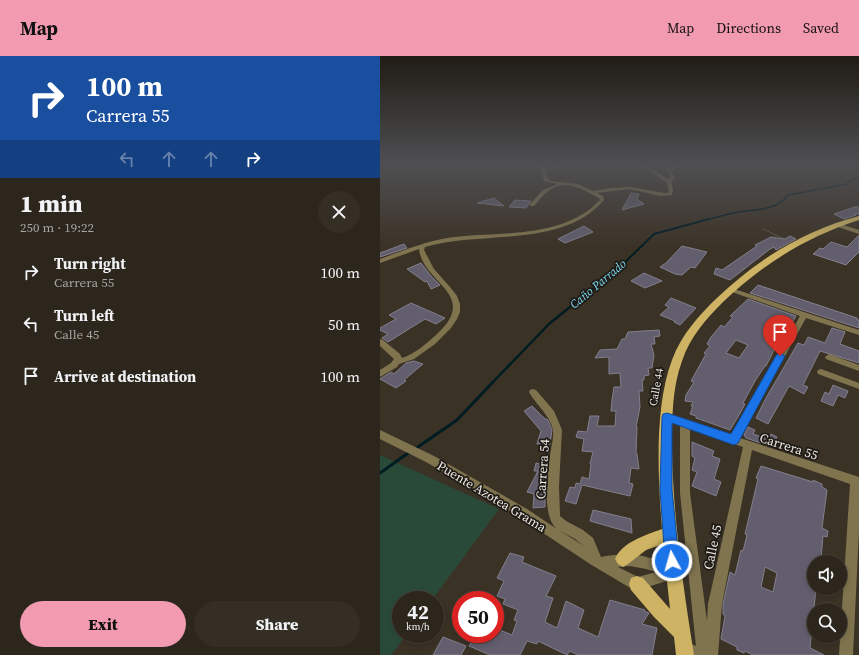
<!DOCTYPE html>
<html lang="en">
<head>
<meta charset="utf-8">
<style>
  :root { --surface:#2c261c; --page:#342e25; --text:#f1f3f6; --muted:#a6a5a3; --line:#48433b; --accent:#f29aaf }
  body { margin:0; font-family:"Source Serif 4",serif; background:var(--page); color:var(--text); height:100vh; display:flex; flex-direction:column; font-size:15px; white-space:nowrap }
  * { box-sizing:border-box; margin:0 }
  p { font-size:13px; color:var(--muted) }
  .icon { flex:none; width:22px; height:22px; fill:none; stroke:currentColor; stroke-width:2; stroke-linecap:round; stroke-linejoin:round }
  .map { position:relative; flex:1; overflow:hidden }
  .side { display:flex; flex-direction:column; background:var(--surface); width:380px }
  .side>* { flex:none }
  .banner { background:#1a4fa0; color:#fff; overflow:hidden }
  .tools { position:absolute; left:427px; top:499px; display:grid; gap:8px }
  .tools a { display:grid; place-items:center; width:40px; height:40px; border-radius:50%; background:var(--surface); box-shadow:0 2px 6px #0003,0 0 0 1px var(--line); font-size:20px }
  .speed { position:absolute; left:12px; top:535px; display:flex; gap:8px; font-size:20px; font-weight:700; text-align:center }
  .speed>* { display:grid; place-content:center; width:52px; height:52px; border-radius:50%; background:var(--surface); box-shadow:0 2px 6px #0003,0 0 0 1px var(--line); line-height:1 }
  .speed small { font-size:10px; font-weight:400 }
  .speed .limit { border:6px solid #d22; background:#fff; color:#111 }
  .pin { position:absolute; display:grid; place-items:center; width:34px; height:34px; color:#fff; margin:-41px -17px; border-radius:50% 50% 50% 0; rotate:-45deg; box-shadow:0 0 4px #0007 }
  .pin .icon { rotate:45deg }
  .me { position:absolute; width:44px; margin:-22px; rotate:354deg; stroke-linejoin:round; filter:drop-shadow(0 0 3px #0008) }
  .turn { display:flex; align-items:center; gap:14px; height:84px; padding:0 20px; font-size:18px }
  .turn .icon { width:52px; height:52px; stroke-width:2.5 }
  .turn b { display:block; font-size:28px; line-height:34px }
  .lanes { display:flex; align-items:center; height:38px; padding:0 20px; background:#0003; justify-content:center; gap:20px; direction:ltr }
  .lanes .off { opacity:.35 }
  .round { display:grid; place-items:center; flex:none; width:42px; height:42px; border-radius:21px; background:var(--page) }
  .headline { display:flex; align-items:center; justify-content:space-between; height:68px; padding:0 20px }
  h1 { font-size:24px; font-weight:800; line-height:30px }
  .button { display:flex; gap:8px; margin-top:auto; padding:8px 20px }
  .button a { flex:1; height:46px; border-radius:24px; background:var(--accent); color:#111; font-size:16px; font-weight:800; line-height:46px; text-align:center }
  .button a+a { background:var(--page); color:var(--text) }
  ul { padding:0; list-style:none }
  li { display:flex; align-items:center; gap:12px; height:52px; padding:0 20px }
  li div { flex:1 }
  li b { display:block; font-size:15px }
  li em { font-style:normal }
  header { display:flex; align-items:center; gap:24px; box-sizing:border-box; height:56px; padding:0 20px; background:var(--accent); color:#111 }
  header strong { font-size:19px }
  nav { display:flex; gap:22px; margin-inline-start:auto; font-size:14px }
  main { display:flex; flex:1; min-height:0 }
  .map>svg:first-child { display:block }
  .green { fill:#2a4a39 }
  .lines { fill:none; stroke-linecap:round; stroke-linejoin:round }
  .stream-far3 { stroke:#001c23; stroke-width:1.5 }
  .stream-far2 { stroke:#001c23; stroke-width:2 }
  .stream-far1 { stroke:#001c23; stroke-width:2.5 }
  .stream { stroke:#001c23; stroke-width:3 }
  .building { fill:#625e6d; stroke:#827f8e; fill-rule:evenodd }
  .path { stroke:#71695e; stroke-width:1; stroke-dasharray:1.5 1; stroke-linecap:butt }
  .minor { fill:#80744f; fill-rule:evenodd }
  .major { fill:#cdb363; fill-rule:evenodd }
  .route { fill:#1a73e8; stroke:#114b97 }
  .labels { text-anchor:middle; stroke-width:3.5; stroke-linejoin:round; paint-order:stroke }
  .street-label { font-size:11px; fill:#eee8e1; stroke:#1e1a15 }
  .water-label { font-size:12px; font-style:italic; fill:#80dbf2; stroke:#1e1a15 }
  .near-street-label { font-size:13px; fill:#eee8e1; stroke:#1e1a15 }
</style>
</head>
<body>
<header>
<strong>Map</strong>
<nav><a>Map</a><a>Directions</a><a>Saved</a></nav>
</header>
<main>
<section class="side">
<div class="banner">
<div class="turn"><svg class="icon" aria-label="right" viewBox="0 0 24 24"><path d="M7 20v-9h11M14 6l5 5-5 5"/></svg><div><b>100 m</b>Carrera 55</div></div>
<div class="lanes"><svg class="icon off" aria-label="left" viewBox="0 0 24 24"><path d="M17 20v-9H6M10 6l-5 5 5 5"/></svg><svg class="icon off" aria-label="ahead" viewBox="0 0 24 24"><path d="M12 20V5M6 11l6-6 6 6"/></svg><svg class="icon off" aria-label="ahead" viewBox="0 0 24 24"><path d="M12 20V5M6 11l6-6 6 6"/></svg><svg class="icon" aria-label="right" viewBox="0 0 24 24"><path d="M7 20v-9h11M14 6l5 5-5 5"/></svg></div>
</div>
<div class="headline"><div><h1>1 min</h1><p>250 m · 19:22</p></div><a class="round"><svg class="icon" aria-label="close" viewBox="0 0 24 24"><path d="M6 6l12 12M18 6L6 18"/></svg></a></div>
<ul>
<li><svg class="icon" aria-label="right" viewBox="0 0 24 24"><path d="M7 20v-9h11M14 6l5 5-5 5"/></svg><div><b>Turn right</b><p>Carrera 55</p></div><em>100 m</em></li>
<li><svg class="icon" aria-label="left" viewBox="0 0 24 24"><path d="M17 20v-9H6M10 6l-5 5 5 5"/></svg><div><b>Turn left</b><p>Calle 45</p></div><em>50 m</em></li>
<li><svg class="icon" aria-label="arrive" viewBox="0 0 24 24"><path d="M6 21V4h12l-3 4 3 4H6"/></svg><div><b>Arrive at destination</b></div><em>100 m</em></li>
</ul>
<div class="button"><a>Exit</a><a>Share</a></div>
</section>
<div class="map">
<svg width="479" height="599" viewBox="0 0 479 599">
  <rect width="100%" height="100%" fill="#3b3226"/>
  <path class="green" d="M0 399 119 453 52 544H21V578H27L11 599H0Z"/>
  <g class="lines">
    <path class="stream-far3" d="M325 164C335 162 344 159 353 157 372 153 396 156 408 139L467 128 470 124 479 122"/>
    <path class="stream-far2" d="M210 235 238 213 274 178 329 163"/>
    <path class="stream-far1" d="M112 327 169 268 211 234"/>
    <g class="stream">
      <path d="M35 393 77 364 113 326"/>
      <path d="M0 417 31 395"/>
    </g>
  </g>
  <g class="building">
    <path d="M251 137 259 138 257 143 264 148 242 154Z"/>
    <path d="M114 142 124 150 97 147Z"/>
    <path d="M135 144 151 145 146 152 129 151Z"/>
    <path d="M475 151H479V158H474L476 159 464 163 454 158Z"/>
    <path d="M204 170 213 176 185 187 178 183Z"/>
    <path d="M479 179V196L466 209 433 198 440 192 443 193 451 186 467 191Z"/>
    <path d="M410 180 416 183 396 194 394 191 390 193 350 224 334 218 336 212 342 214 377 190 375 189 391 181 405 183Z"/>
    <path d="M24 188 27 192 0 201V197Z"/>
    <path d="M302 190 327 196 315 212 311 211 302 219 295 218 280 211 286 207Z"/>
    <path d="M41 207 51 220 60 229 51 233 47 225 45 226 27 213Z"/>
    <path d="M264 217 282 225 265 232 251 225Z"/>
    <path d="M378 229 477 262V264H479V272L370 237Z"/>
    <path d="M291 242 316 252 300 269 294 266 295 265 280 259 289 251 285 249Z"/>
    <path d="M368 243 416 260 399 289 397 288 386 310H385L375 325 363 347 365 348 359 359 350 374 316 362V360L310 358 313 350H311L313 346 305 345 306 339 314 326 311 325 326 298 324 297 330 290 327 288 331 281 341 269 344 271 353 261 350 260ZM356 284 368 289 359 302 346 297Z"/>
    <path d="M31 247 65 262 56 268 45 263 8 286 2 282 8 278 0 274V272L16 263 9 259Z"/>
    <path d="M452 272 465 276 460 288 479 295V307L440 295 423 329 428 331 424 338 409 330 388 368 376 362 386 342 418 287 424 289 428 281 445 287Z"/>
    <path d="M279 274 280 280 274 281 275 288H271L274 299 272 312H268L269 319 264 320V324H262L263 335H259L260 351 256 371H257L256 398H257L259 413 251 412 249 427 253 428 250 440 202 429 196 448 185 445 190 431 195 432 196 427 200 428 202 421 209 423 211 408H210L213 396 202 395 204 383 196 381 198 375 207 376 210 360H219L217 370H235L236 355H231L232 344 234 331H241L240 317 229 318V301L215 302 220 294 237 293 242 283H245L248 276Z"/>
    <path d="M34 305 43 308 24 324 26 325 16 332 0 323 11 316 14 318 26 307Z"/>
    <path d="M453 329 468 335 465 342 458 339 453 350 441 345 445 336 449 338Z"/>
    <path d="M152 350 164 362 168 364 172 374 170 388H157L161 375 144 355Z"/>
    <path d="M368 371 375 374 373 378 388 383 391 378 397 381 392 391 366 382 364 379Z"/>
    <path d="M312 386 334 395 332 400 340 403 334 423 341 426 336 440 312 430 317 416 312 414 315 402 312 400Z"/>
    <path d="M156 407 167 410 165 432 162 440 165 441V451L153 452 154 438 147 436 158 415H154Z"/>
    <path d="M381 410 433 426V424L442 428V431L447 434 442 472 448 475 447 481 443 480 441 502H439L438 506H434V532H436L430 592 444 599H373L365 595 364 597 357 594V591L341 583 345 560 343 558V548L350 516 355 519 361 494 363 495 367 479 365 478 378 423 376 422ZM385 511 397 517 393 536 381 531Z"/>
    <path d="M213 454 251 463 252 477 210 465Z"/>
    <path d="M130 497 144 501 142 506 176 520 166 540 173 542 165 566 177 572 186 545 204 554 198 572 218 581 230 544 265 554 264 555 269 557 262 568 277 572 272 599H198L190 595 187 599 158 585 157 588 147 585 140 599H110L89 590 97 578 101 580 102 578H115V572L132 579 137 565 134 564 138 554 123 548 125 543 117 540 124 525 117 522Z"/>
    <path d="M63 581 86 590 81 599H53Z"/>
  </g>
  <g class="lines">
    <path class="path" d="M383 173 409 185"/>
    <g class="minor">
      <path d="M160 109H164L165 112 182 109V111L165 114 168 123 171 125 198 128 213 135 231 132 250 131 285 137H288L289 134 287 127 271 115 259 109C270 109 280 118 289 124L290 120 286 113 299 109H305L290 114 294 120V123L291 126 293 134 292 139 280 140 250 133 217 137 223 140 224 144C182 193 102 174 45 191L44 194 54 213 70 231 77 240 80 248V256L77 263 71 272 55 288 34 303 19 308 17 311 0 321V314L11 307 14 303 0 290V283L3 284 20 298 22 302C35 298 47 287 57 278 100 238 43 228 39 193L0 207V203C22 195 44 186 67 182 113 175 165 183 206 156 211 153 215 148 220 144L219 142C201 133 185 122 167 136 162 140 158 146 154 150H150V148L163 134 177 128 164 125Z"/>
      <path d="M457 167 479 174V178L455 170 454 169Z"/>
      <path d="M351 232 479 274V279L426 262 360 382 479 421V475L473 599H459L470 428 372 394 342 548 338 599H303L299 597 297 592 299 587 304 585 316 590 300 437V369L284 364 282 361 284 358 287 357 352 379 420 260 349 235V233ZM310 373 363 391 328 548 327 565 310 437Z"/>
      <path d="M449 298 479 309V315L446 303 445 301Z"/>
      <path d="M441 313 479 327V333L438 318 437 316 438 314Z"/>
      <path d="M153 333 156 334 174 355 182 374 179 430 180 460 186 465 203 474 213 482 221 501C253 495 269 499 297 514L299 518 297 522 257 534 252 533 210 508 139 461 93 433 46 406 0 383V374L54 400 147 453 177 473C161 460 168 417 170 399 171 391 174 382 173 374 170 359 156 349 149 336L150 334ZM179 474 195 483 204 490ZM250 510 266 513 276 516 258 521 238 511Z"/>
    </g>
    <path class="major" d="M479 160V164C426 181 383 208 343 246 326 263 310 281 302 305 292 332 292 363 292 392 293 461 303 530 314 599H296L294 581 274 561 251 534 249 528 251 522 257 520 263 522 290 553 283 488 266 494 248 508 243 511 238 508 235 503C242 486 266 479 282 473 278 424 274 351 292 304 301 279 319 259 338 241 378 203 425 174 479 160Z"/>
  </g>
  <linearGradient id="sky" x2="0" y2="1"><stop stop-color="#201c15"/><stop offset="0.56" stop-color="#4f4f52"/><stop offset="1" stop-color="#4f4f52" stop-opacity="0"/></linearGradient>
  <rect width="479" height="193" fill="url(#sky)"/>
  <path class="route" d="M400 297 405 300 358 387 354 389 292 367V433L299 505 297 510 292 512 287 510 285 505 280 433 282 361 283 358 287 357 351 378 397 298Z"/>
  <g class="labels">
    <g class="street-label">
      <text transform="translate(276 331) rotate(-80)" y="4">Calle 44</text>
    </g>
    <g class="water-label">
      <text transform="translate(218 228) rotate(-40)" y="4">Caño Parrado</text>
    </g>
    <g class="near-street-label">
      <text transform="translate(409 390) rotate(18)" y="5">Carrera 55</text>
      <text transform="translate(162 413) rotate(-86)" y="5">Carrera 54</text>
      <text transform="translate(112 440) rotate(31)" y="5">Puente Azotea Grama</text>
      <text transform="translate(332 491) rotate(-78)" y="5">Calle 45</text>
    </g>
  </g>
</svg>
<div class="tools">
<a><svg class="icon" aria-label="sound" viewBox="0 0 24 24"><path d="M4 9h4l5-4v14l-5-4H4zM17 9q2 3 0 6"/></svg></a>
<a><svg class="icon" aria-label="search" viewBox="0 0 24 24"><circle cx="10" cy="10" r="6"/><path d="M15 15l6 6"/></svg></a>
</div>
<div class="speed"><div>42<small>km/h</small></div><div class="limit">50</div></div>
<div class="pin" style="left:400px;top:300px;background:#d93025"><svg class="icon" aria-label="arrive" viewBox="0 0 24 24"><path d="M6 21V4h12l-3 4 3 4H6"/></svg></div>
<svg class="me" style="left:292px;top:505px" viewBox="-20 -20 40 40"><circle r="17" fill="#1a73e8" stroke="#fff" stroke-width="3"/><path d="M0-11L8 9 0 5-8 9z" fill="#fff"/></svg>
</div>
</main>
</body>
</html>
